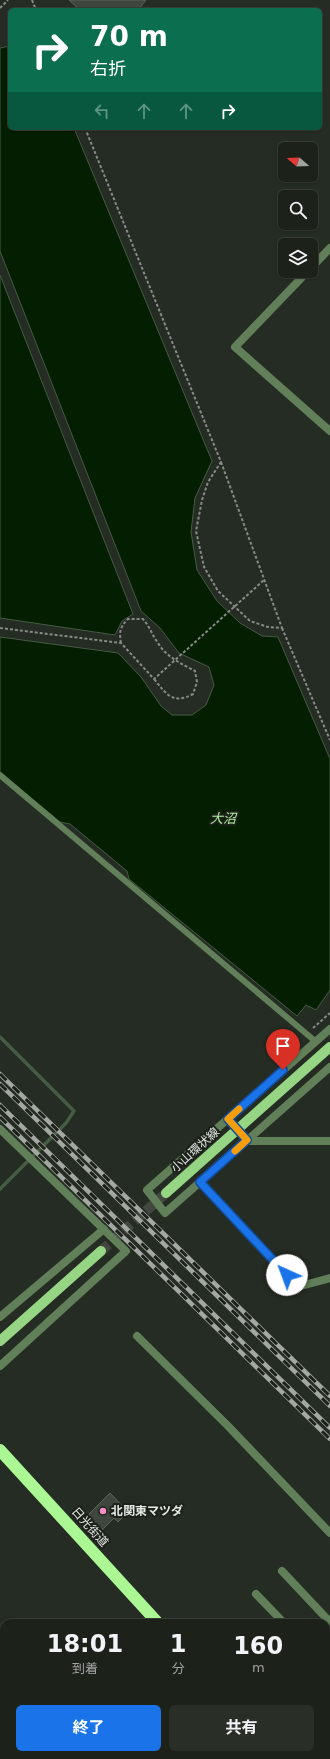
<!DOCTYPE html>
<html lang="ja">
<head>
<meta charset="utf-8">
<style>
  :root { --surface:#1c211a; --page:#292e27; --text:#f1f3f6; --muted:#a0a3a2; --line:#3a3e39; --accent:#1a73e8 }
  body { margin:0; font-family:"DejaVu Sans","Noto Sans JP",sans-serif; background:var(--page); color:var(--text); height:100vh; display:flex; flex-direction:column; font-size:15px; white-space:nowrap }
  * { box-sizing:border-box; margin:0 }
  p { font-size:13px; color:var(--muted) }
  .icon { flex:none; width:22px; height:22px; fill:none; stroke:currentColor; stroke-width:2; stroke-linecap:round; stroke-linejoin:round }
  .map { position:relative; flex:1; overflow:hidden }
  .side { position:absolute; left:0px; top:1619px; width:330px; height:140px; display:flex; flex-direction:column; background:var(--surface); border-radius:12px 12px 0 0; box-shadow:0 1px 3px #0004,0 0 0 1px var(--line) }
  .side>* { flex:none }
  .top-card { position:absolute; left:8px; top:8px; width:314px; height:122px; border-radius:6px; box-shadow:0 1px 3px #0004,0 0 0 1px var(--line); background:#0b6e4f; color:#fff; overflow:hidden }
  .needle { width:26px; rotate:289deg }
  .controls { position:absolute; left:278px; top:142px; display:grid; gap:8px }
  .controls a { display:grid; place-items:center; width:40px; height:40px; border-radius:6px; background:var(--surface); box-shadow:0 1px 3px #0004,0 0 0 1px var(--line); font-size:20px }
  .pin { position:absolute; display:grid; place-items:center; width:34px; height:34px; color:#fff; margin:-41px -17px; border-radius:50% 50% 50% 0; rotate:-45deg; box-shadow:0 0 4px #0007 }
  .pin .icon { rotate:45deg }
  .me { position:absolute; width:44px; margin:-22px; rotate:317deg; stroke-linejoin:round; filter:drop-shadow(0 0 3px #0008) }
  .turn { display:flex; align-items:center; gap:14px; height:84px; padding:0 16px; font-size:18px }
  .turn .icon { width:52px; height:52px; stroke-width:2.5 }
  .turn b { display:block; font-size:28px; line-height:34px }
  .lanes { display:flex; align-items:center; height:38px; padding:0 16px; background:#0003; justify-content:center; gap:20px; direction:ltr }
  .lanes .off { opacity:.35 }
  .eta { display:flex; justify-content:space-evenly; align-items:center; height:68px; text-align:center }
  .eta b { font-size:24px; font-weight:700; line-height:28px }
  .cta { display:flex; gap:8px; margin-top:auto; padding:8px 16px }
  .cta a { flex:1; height:46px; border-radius:6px; background:var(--accent); color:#fff; font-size:16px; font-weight:700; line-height:46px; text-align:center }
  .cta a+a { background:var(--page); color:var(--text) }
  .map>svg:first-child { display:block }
  .water { fill:#031e00; stroke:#465b44 }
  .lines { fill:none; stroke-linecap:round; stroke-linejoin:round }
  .stream { stroke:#465b44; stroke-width:3.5 }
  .building { fill:#3f463d; stroke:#5d645a }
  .primary-tunnel { stroke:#424840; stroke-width:10; stroke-dasharray:10 5; stroke-linecap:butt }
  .path { stroke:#868c85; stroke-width:2; stroke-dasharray:3 2; stroke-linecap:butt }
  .lane { stroke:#617f58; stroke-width:6 }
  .street { stroke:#617f58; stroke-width:8 }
  .primary { stroke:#96d584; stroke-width:10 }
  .highway { stroke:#abf794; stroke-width:12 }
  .rail-casing { stroke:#a3a8a2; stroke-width:4.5 }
  .rail { stroke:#1c221a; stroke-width:3; stroke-dasharray:9; stroke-linecap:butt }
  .street-bridge { stroke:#617f58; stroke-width:8 }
  .route-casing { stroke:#114b97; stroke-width:10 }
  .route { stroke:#1a73e8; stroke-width:7 }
  .slow { stroke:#f59e0b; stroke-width:7 }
  .poi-dot { fill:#fa8fc6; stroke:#1c221a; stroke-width:1.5 }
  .labels { text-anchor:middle; stroke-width:4; stroke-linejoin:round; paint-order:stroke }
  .street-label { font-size:12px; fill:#e4e8e3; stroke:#1c221a }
  .poi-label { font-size:12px; font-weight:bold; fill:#e4e8e3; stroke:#1c221a; text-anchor:start }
  .water-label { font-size:13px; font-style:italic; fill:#b0eb9e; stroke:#1c221a }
</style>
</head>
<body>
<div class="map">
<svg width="330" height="1759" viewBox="0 0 330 1759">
  <rect width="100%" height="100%" fill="#252c23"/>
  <g class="water">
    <path d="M10 46V128H74L212 461 195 498 191 532 197 570 217 601 240 623 262 636 278 637 330 759V990L316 1010 306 1005 297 1016 129 879 127 871 70 824 60 822 0 773V637L118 653 141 677 161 706 172 715H192L206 705 214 685 209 667 179 653 160 628 141 611 0 251V48Z"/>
    <path d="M0 275 133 614 122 621 115 635 0 618Z"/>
  </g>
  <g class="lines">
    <path class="stream" d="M0 1037 74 1111 66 1123 0 1189"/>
  </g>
  <g class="building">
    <path d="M69 0H146L138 10H80Z"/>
    <path d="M110 1493 128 1512 118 1522 114 1518 94 1538 80 1523Z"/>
  </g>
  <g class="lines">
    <path class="primary-tunnel" d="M101 1251 166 1193"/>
    <g class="path">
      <path d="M32 0 36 10"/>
      <path d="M0 8 8 0"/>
      <path d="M85 128 221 462"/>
      <path d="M221 462 282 628 268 627 250 621 218 591 204 567 196 531 202 500 208 482Z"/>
      <path d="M0 628 121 643 154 679 264 580"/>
      <path d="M282 628 330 740"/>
      <path d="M121 643C119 632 120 627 128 619H143C150 627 152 635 158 643 166 657 182 664 195 671L197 682 193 694C173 705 166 694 154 679"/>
      <path d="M313 1028 330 1013"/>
    </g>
    <path class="lane" d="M0 775 315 1041"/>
    <g class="street">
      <path d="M311 268 330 248"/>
      <path d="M308 271 235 347 330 431"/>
      <path d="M330 1029 147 1190 165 1213 330 1067"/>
      <path d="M0 1129 126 1251 0 1366"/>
      <path d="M247 1141H330"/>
      <path d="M200 1182 297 1287 330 1278"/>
      <path d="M0 1317 104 1229"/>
      <path d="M137 1336 228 1426 330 1533"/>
      <path d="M282 1571 330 1622"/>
      <path d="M256 1594 284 1623"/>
      <path d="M326 1667 330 1672"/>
    </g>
    <g class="primary">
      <path d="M166 1193 330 1047"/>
      <path d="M0 1341 101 1251"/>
    </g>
    <g class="highway">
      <path d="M0 1450 158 1623"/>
      <path d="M287 1755 291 1759"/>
    </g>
    <defs>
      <g id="rail">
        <path d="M0 1074 330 1396"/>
        <path d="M0 1084 330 1406"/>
        <path d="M0 1105 330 1428"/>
        <path d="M0 1117 330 1439"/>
      </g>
    </defs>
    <use href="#rail" class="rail-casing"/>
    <use href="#rail" class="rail"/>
    <path class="street-bridge" d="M228 1119 247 1141"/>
  </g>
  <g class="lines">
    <defs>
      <path id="route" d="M283 1070 228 1119 247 1140 200 1182 287 1275"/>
    </defs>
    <use href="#route" class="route-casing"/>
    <use href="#route" class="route"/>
    <path class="slow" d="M235 1151 247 1140 228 1119 239 1109"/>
  </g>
  <circle class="poi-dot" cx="103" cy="1511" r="4"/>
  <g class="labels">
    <g class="street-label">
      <text transform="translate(195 1150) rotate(-42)" y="4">小山環状線</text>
      <text transform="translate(90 1527) rotate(48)" y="4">日光街道</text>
    </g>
    <g class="poi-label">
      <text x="111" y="1515">北関東マツダ</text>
    </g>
    <g class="water-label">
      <text x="223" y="823">大沼</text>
    </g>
  </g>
</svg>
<div class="controls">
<a><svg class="needle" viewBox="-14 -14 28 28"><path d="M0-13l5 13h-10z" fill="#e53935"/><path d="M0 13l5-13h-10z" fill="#a0a3a2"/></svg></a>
<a><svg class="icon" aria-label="search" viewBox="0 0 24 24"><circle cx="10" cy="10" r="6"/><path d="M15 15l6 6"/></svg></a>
<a><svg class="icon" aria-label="layers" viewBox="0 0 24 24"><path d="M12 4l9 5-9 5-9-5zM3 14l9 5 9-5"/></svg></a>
</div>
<div class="pin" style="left:283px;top:1070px;background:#d93025"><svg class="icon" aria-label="arrive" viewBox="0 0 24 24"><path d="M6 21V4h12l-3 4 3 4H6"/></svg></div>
<svg class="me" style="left:287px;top:1275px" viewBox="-20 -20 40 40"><circle r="19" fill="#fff"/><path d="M0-13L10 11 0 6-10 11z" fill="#1a73e8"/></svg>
<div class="top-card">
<div class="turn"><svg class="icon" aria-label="right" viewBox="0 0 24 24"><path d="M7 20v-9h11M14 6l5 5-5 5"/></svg><div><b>70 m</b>右折</div></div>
<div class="lanes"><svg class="icon off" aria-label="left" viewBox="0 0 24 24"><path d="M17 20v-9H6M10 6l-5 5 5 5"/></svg><svg class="icon off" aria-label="ahead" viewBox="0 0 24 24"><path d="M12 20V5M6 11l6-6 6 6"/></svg><svg class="icon off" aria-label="ahead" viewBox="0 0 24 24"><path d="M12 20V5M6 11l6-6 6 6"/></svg><svg class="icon" aria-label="right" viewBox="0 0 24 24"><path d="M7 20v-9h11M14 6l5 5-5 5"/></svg></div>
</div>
<section class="side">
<div class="eta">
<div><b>18:01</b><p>到着</p></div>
<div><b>1</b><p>分</p></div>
<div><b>160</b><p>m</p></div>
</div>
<div class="cta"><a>終了</a><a>共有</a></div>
</section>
</div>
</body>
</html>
